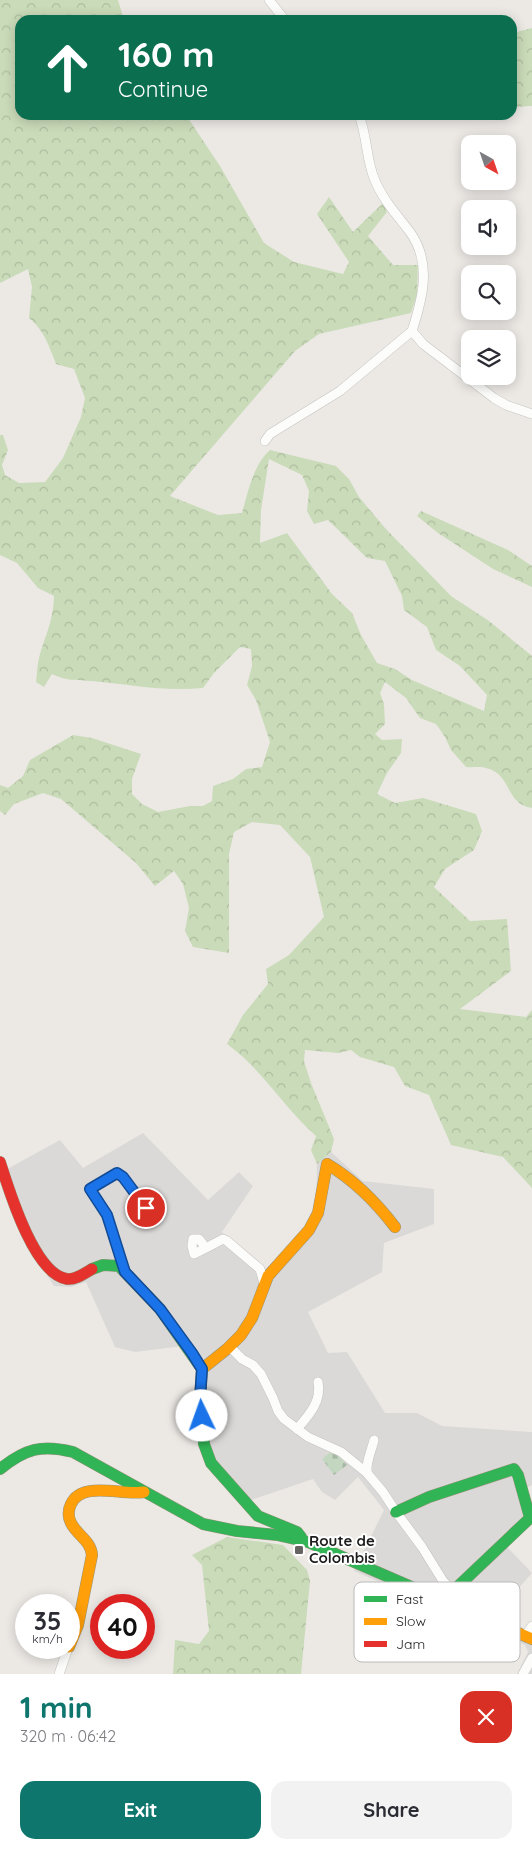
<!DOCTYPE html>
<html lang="en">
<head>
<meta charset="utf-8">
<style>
  :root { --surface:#fff; --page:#f2f2f3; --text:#2b2b33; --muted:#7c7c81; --accent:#0f766e }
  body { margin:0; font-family:Quicksand,sans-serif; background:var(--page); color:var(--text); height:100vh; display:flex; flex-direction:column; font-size:19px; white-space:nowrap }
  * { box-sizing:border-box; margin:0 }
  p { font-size:16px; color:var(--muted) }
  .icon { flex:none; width:28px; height:28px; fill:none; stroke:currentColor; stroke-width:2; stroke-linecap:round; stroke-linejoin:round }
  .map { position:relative; height:1674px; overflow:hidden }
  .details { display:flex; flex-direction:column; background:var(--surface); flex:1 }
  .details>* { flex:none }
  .hud { position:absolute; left:15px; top:15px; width:502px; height:105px; border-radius:15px; box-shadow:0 2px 12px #0003; background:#0b6e4f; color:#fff; overflow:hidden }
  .needle { width:32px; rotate:140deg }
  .buttons { position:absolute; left:461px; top:135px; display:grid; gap:10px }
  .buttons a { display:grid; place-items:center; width:55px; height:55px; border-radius:10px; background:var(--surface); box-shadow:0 2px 12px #0003; font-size:25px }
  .speed { position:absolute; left:15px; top:1594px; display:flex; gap:10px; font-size:25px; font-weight:700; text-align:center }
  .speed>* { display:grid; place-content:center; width:65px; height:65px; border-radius:50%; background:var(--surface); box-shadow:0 2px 12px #0003; line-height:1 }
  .speed small { font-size:12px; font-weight:400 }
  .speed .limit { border:8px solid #d22; background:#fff; color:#111 }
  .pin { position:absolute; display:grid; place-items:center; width:42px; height:42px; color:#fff; margin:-21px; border:2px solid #fff; border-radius:50%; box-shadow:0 1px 5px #0007 }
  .me { position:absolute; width:55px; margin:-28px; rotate:357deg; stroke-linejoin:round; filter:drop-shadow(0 0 4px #0008) }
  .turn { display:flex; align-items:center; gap:18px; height:105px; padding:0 20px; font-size:22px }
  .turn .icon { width:65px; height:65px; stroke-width:2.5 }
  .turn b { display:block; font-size:35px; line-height:42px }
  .round { display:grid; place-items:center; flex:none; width:52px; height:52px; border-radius:15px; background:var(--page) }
  .overview { display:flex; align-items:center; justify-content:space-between; height:85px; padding:0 20px }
  h1 { font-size:30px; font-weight:700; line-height:38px; color:var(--accent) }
  .cta { display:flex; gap:10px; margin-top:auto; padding:10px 20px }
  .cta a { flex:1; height:58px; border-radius:15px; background:var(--accent); color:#fff; font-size:20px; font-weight:700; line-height:58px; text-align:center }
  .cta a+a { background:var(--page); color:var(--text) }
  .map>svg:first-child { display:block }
  .residential { fill:#dbd9d7 }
  .forest { fill:url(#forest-crowns); fill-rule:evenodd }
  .cemetery { fill:url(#cemetery-stones) }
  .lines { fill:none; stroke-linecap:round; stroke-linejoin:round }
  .street-casing { stroke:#c4c3c1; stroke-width:10 }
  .fast-casing { stroke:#97947c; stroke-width:12 }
  .slow-casing { stroke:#97947c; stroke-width:12 }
  .jam-casing { stroke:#97947c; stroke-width:12 }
  .street { stroke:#fcfcfb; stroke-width:9 }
  .fast { stroke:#30b455; stroke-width:11 }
  .slow { stroke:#ff9f0a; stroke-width:11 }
  .jam { stroke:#e5322d; stroke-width:11 }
  .route-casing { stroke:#114b97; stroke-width:12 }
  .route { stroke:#1a73e8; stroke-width:9 }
  .poi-dot { fill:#656463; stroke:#fff; stroke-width:2 }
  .labels { text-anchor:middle; stroke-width:4; stroke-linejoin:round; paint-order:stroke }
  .poi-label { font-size:15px; font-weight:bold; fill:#1d1d1d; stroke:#fff; text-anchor:start }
  .key { fill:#fff; stroke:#bbb; stroke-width:1 }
  .key-label { font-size:14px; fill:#1d1d1d }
</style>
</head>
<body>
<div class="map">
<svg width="532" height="1674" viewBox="0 0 532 1674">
  <defs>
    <pattern id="forest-crowns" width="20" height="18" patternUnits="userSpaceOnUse" patternTransform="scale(1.25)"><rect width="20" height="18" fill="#cadbb9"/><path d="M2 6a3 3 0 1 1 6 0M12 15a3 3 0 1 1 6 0" fill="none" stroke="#adbc9f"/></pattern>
    <pattern id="cemetery-stones" width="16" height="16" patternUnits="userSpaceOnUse" patternTransform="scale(1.25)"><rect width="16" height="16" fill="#c3d7c0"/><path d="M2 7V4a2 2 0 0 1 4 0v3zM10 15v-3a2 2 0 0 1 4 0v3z" fill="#a7b8a5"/></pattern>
  </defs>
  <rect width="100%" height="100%" fill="#ece9e5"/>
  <path class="residential" d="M143 1133 208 1200 239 1172 253 1186 222 1232 265 1269 290 1248 306 1228 316 1206 317 1164 331 1152 363 1181 434 1189V1224L384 1243 382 1272 308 1312 328 1353 347 1352 385 1413H417L442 1426 532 1432V1485L526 1488 532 1506 507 1547 532 1573 494 1616 525 1630 532 1623V1674H517L528 1652 525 1645 354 1571 384 1510 358 1477 335 1500 322 1492 313 1479 242 1503 200 1444 196 1370 183 1346 135 1352 115 1347 86 1282 71 1287 54 1286 35 1257 0 1173 60 1140 83 1168Z"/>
  <g class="forest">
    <path d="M0 0H118L124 20H20V115H186L220 166 264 243 294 262 343 274 349 262 317 214 329 197 353 232 383 203 387 212 368 236 393 265H418L417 295 411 313 319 334 295 351 170 496 218 515 242 513C248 492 253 465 270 450L336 466 349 479 359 497 385 528 451 596 489 621 532 656V808C505 804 512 774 486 768 480 766 472 768 466 767L451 750 445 737 436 724 420 718 406 698 385 682 380 693 384 704 385 724 375 734 382 740 402 739 401 753 387 773 377 794 395 803 423 798 476 814 482 831 474 850 445 869 434 887 470 921 507 919 511 971 460 1009 526 1017 532 1010V1188L503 1157 451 1145 429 1095 405 1086 394 1067 360 1057 351 1050 338 1053 305 1050 304 1061 311 1083 334 1139 331 1152 317 1164 311 1150 316 1136C284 1108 262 1069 227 1044L243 1015 268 984 266 969 289 955 324 917 310 857 280 825 252 822 234 832 229 854V953L193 947 185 931 189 908 183 884 174 871 155 886 136 863 61 799 43 793 14 804 5 815 0 811V785L8 788 23 776 30 760 73 735 92 738 141 754 132 779V794L142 804 158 812 190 806H203L212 801 213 786 233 779 246 769 262 767 270 742 256 700 247 685 252 666 251 649 240 647 214 673 203 688C164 692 128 684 90 681 72 679 70 682 52 674L44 687 36 682C37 675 37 666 39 658 45 635 53 623 54 596L38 588 17 563 0 555V435H3L8 450 2 465 5 475 19 483 45 482 63 458 81 417 85 398 74 369 56 364C49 346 44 330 29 318L32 287 28 269 0 283ZM269 459 302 475 309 491 307 511 314 524 328 520 367 558 385 561 402 596 404 610 427 627 436 650 460 666 487 695 484 711 412 680 395 669 377 663 361 635 352 613 332 594 287 533 260 543 261 510Z"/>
    <path d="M532 28V106L513 107V33Z"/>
    <path d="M421 511 508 550 532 566V587L493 569 438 533 417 516Z"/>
    <path d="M227 1537 283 1545 307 1570 310 1581 301 1674H173L175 1640 199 1644 209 1631 202 1565 192 1555Z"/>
  </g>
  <path class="cemetery" d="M333 1450 347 1465 334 1475 322 1459Z"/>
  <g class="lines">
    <defs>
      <g id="street">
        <path d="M269 0 285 20"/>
        <path d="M359 115C367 135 366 158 374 178 382 199 397 215 410 232 432 263 423 297 412 331"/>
        <path d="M412 331 423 344 494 398 506 405 532 414"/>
        <path d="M265 441 270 434 340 391 412 331"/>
        <path d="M206 1248 194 1254 192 1246 193 1239H199L206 1248 223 1239 227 1241 260 1269 264 1283"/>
        <path d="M125 1271 107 1215 90 1189 117 1173 123 1177 153 1218"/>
        <path d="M231 1348 242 1359 253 1365 261 1374 273 1398 278 1411 284 1419 308 1437 341 1452 367 1473 383 1492 396 1512 422 1547 443 1581 465 1605 467 1611"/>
        <path d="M297 1429C309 1415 322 1401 318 1382"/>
        <path d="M367 1473C366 1460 371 1453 374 1440"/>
        <path d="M525 1636 532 1626"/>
        <path d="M59 1674 68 1648"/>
        <path d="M523 1674 532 1658"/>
      </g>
      <g id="fast">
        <path d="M92 1269 103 1265 119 1266 160 1309 202 1369 200 1399 204 1444 211 1463 258 1516 297 1532 301 1537"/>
        <path d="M0 1469C25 1449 41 1444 73 1452L203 1524 237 1531 277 1535 308 1542 451 1604"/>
        <path d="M396 1512 429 1497 514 1469 518 1475 530 1518 453 1591"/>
      </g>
      <g id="slow">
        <path d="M202 1369 227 1349 241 1335 252 1318 268 1276 309 1230 318 1213 327 1164C354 1180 376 1202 395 1227"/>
        <path d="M451 1604 532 1639"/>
        <path d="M69 1647 78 1625 92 1555C91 1541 77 1535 71 1523 68 1517 68 1510 71 1504 82 1480 122 1496 144 1492"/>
      </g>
      <path id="jam" d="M0 1162C9 1190 34 1274 67 1279 76 1280 85 1273 92 1269"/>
    </defs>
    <use href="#street" class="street-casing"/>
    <use href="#fast" class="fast-casing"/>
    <use href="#slow" class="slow-casing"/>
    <use href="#jam" class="jam-casing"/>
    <use href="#street" class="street"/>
    <use href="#fast" class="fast"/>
    <use href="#slow" class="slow"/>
    <use href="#jam" class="jam"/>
  </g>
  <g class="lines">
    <defs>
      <path id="route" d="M146 1208 123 1177 117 1173 90 1189 107 1215 125 1272 160 1309 192 1353 202 1369 200 1399 202 1416"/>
    </defs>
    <use href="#route" class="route-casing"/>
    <use href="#route" class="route"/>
  </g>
  <rect class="poi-dot" x="294" y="1545" width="10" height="10" rx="2.5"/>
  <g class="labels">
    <g class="poi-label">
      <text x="309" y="1546">Route de<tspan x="309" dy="17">Colombis</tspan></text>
    </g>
  </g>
  <rect x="354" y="1582" width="166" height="80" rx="8" class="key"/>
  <rect x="364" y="1596" width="23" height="6" fill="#30b455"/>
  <rect x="364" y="1618" width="23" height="7" fill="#ff9f0a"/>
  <rect x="364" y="1641" width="23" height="6" fill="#e5322d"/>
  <g class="key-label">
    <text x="396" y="1604">Fast</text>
    <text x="396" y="1626">Slow</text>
    <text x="396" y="1649">Jam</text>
  </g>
</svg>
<div class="buttons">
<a><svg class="needle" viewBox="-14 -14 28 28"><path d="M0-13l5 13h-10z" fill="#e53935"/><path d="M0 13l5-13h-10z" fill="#7c7c81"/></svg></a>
<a><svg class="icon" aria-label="sound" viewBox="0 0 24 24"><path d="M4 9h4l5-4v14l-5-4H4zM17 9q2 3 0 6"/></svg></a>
<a><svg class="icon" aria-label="search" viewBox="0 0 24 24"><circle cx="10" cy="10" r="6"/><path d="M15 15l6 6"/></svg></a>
<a><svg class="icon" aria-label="layers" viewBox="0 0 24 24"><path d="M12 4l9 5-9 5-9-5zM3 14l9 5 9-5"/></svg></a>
</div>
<div class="speed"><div>35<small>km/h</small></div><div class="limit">40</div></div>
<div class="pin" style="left:146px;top:1208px;background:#d93025"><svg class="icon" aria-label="arrive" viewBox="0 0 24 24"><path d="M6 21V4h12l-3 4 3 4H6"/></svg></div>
<svg class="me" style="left:202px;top:1416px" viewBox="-20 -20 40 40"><circle r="19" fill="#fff"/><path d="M0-13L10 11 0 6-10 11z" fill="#1a73e8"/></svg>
<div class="hud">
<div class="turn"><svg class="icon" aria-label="ahead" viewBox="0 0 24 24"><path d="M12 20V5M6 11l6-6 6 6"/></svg><div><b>160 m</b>Continue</div></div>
</div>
</div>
<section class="details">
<div class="overview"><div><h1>1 min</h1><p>320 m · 06:42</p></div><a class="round" style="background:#d93025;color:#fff"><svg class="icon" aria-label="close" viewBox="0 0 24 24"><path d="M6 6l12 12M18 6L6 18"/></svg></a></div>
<div class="cta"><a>Exit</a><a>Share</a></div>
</section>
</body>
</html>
